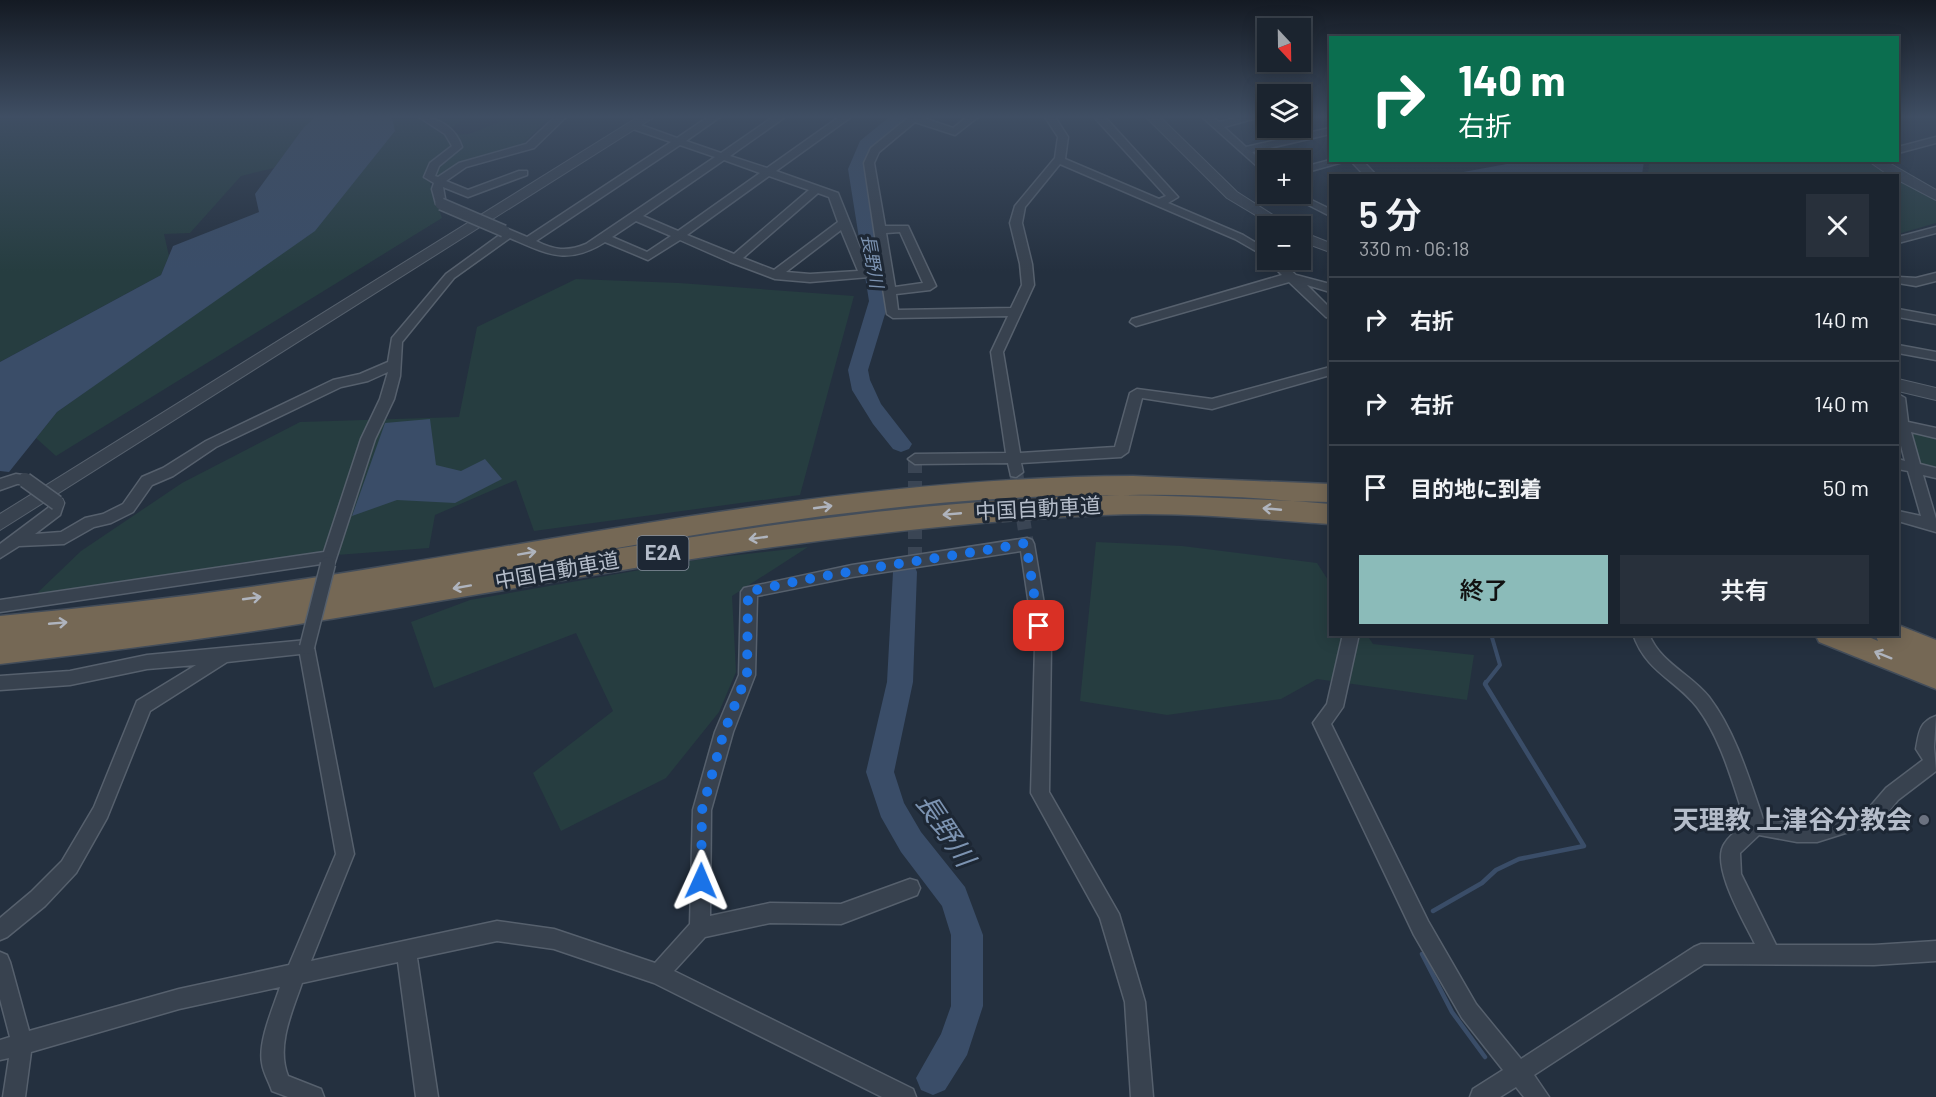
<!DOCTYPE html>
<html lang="ja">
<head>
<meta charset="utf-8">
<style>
  :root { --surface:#1b242f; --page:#28303b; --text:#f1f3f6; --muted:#a0a4aa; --line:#39414b; --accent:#8bbbb9 }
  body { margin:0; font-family:Barlow,"Noto Sans JP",sans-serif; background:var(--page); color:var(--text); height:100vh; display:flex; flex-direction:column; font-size:22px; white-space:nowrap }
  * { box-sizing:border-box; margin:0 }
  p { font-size:20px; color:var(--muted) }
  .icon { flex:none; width:33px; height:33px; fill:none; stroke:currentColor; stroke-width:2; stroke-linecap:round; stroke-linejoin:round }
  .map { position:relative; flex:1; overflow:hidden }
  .sheet { position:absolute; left:1329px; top:174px; width:570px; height:462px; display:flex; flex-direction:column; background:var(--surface); border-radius:0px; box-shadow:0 3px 15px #0003,0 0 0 2px var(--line) }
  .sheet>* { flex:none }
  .hud { position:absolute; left:1329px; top:36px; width:570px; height:126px; border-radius:0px; box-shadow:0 3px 15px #0003,0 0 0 2px var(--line); background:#0b6e4f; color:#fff; overflow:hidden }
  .needle { width:39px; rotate:158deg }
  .fabs { position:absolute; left:1257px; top:18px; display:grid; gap:12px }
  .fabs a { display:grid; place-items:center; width:54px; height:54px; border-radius:0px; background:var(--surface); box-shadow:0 3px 15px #0003,0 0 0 2px var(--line); font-size:30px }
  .pin { position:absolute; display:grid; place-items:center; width:51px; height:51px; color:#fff; margin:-26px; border-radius:12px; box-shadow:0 3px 9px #0006 }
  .me { position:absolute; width:66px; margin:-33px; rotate:1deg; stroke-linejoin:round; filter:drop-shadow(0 0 4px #0008) }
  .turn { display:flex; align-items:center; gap:21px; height:126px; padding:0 30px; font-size:27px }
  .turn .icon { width:78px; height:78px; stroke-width:2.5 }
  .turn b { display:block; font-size:42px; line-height:51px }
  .round { display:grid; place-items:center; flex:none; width:63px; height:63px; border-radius:0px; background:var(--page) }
  .headline { display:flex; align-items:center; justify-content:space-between; height:102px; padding:0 30px }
  h1 { font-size:36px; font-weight:600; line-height:45px }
  .button { display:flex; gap:12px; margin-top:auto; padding:12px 30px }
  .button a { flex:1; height:69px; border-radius:0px; background:var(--accent); color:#111; font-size:24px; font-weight:600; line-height:69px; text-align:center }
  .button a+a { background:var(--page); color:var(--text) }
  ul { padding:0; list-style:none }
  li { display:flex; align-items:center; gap:18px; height:84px; padding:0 30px; border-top:2px solid var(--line) }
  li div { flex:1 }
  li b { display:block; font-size:22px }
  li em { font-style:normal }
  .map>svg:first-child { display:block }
  .green { fill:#263d40 }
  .water { fill:#3a4d68 }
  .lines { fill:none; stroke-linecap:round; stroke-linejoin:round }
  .stream-far1 { stroke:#3a4d68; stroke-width:4 }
  .stream { stroke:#3a4d68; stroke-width:4.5 }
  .river { fill:#3a4d68; fill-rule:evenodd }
  .minor-tunnel { stroke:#3a4554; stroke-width:14; stroke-dasharray:14 8; stroke-linecap:butt }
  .minor-casing { stroke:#56606d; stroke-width:3 }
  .tertiary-casing { stroke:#56606d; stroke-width:2 }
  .motorway-casing { stroke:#434d5a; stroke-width:3 }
  .minor { fill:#38424f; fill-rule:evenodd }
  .tertiary { fill:#38424f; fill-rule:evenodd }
  .motorway { fill:#756855; fill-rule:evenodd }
  .minor-bridge-far1-casing { stroke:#56606d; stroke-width:14; stroke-linecap:butt }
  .minor-bridge-casing { stroke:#56606d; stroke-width:17; stroke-linecap:butt }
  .minor-bridge-far1 { stroke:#38424f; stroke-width:11 }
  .minor-bridge { stroke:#38424f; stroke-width:14 }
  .oneway { stroke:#afb4be }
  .route { stroke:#1a73e8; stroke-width:10; stroke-dasharray:0 18 }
  .worship-dot { fill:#6b7280; stroke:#1d2734; stroke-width:2 }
  .labels { text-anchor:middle; stroke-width:6; stroke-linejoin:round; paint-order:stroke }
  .far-water-label { font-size:18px; font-style:italic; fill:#7c93b1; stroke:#1d2734 }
  .shield { fill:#1d2734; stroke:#87909d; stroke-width:1.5 }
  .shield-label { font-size:20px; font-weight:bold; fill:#b5bdca }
  .street-label { font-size:21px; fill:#b5bdca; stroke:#1d2734 }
  .near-poi-label { font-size:26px; font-weight:bold; fill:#b5bdca; stroke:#1d2734; text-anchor:end }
  .near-water-label { font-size:27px; font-style:italic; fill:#7c93b1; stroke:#1d2734 }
</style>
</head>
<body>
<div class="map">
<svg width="1936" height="1097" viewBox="0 0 1936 1097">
  <rect width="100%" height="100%" fill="#24303f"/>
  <g class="green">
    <path d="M0 117H316L304 127 274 168 241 176 190 233 164 234 169 256 161 275 0 362Z"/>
    <path d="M392 117H489L462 120 443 135 469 134 511 117H549L523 144 455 165 430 184 442 218 56 456 36 438 57 412 172 330 395 132Z"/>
    <path d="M1649 160 1865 161 1891 175 1648 176Z"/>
    <path d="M1898 179 1936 201V223L1898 234Z"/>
    <path d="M576 279 679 283 854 296 800 495 534 531 516 480 435 515 429 548 245 562 31 599 81 551 182 483 300 422 459 417 477 327Z"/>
    <path d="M1916 432 1936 436V468L1919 464 1912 433Z"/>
    <path d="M1096 542 1182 546 1317 563 1330 583V634L1367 635 1373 644 1474 655 1467 700 1317 679 1281 699 1167 715 1080 701Z"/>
    <path d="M808 547 732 596 736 672 719 712 666 778 561 831 533 773 613 711 576 633 434 688 411 622 470 600 702 559Z"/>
  </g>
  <g class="water">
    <path d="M316 117H392L395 131 315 231 57 412 9 472 0 471V362L161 275 173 246 259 212 255 194 304 127Z"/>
    <path d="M1523 161V160L1644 161 1642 175H1447Z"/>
    <path d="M430 419 436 465 461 471 485 459 502 479 455 503 397 500 352 516 385 423Z"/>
  </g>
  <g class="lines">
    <path class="stream-far1" d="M1485 684 1500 665 1491 634"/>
    <g class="stream">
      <path d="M1433 911 1482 883 1496 870 1519 859 1584 846 1485 684 1486 682"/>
      <path d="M1422 954 1452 1012 1485 1057"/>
    </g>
    <g class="river">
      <path d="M889 117H907L873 148 864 169 889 301 868 370 870 380 881 404 912 444 909 449 901 452 893 449 873 424 852 390 848 370 869 301 848 169 860 141Z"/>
      <path d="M905 562 914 565 917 572 913 682 894 772 904 803 921 832 965 887 983 935V1006L967 1055 945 1090 933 1095 921 1090 916 1078 941 1034 951 1006V935L942 906 901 852 881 817 866 772 887 682 893 572 896 565Z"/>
    </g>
    <g class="minor-tunnel">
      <path d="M915 459V563"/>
      <path d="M1016 472 1027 544"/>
    </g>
    <defs>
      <g id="minor">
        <path d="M419 117C439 117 456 128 462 147L439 166 435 176 438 177 459 163 526 144 555 117H566L534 148 466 167 446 181 468 190 519 171H527V175L468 197 443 187 446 204 441 207 436 204 432 189 434 183 424 177 430 163 452 146 445 134Z"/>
        <path d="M708 117H720L686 141 721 153 773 117H785L730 156 767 168 839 117H851L776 171 838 193 869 270 880 269 864 163 871 148 909 117H921L953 128 967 117H978L955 135 915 122 879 152 874 163 885 226H908L936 286 930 290 896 294 898 310 1011 308 1022 285 1020 264 1010 223 1015 206 1055 158 1058 137 1045 117H1055L1068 137 1065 159 1159 199 1166 196 1094 117H1105L1178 197 1168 203 1243 235 1268 250V258L1235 239 1060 164 1025 207 1022 223 1032 264 1034 285 1003 352 1020 453 1115 447 1130 393 1137 389 1212 399 1330 367V375L1212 409 1142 398 1128 452 1121 457 1021 463 1023 472 1016 477 1011 476 1008 463 915 464 908 459 915 454 1006 453 991 352 1008 316 893 318 887 314 881 276 810 282 775 279 730 262 680 240 648 260 605 242C567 266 547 254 510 238L454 278 402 342 400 376 394 399 375 439 333 568 328 570 321 564 0 612V600L324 552 361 439 380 399 388 372 368 381 341 387 216 447 173 476 152 485 133 512 111 523 94 527 64 544 19 546 0 558V544L48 508 52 499H62L64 503 60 515 35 534 61 532 85 518 103 514 123 504 142 477 163 468 206 441 333 380 360 374 388 362 392 338 446 274 501 234 498 231 500 229H508L527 237 671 142 630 128V124H638L677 138ZM680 145 715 157 586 244C567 252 554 250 536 241ZM724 160 760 173 678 231 643 216ZM769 176 809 190 734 254 687 235ZM818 193 829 197 838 222 774 270 743 258ZM636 221 671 236 647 252 612 237ZM841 230 858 271 810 274 786 272ZM900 232 923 283 895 287 886 233Z"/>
        <path d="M1202 117H1213L1219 122 1240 117H1260L1224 127 1246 147 1330 128V134L1252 152 1268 167V176Z"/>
        <path d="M1936 137V143L1898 153V147Z"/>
        <path d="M1330 160H1350L1300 174V168Z"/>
        <path d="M1350 160H1362L1377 176H1365Z"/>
        <path d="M1287 194H1299L1330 209V216Z"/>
        <path d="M1936 227V233L1898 243V237Z"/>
        <path d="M1267 260H1279L1296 275 1330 284V292L1307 285 1330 308V318L1326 317 1289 282 1136 326 1130 322 1132 319 1282 275Z"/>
        <path d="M1936 273V281L1916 286 1898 283V277L1916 278Z"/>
        <path d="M1898 309 1936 316V324L1898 317Z"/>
        <path d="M1898 345 1936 352V360L1898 353Z"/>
        <path d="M1898 394 1905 398 1908 422 1936 428V438L1911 432 1920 464 1936 468V478L1923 475 1936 519V532L1898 521V511L1921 516 1908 471 1898 469V459L1905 461 1898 434Z"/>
        <path d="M16 474 30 476 32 480 30 484H17L0 490V479Z"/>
        <path d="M1027 538 1032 540 1034 544 1051 646 1049 792 1119 914 1145 1002 1153 1097H1131L1125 1002 1100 918 1031 793 1035 646 1021 551 852 577 757 596 755 675 733 732 711 810 710 916 770 903 841 904 910 879 917 881 920 888 917 895 841 924 770 923 705 937 674 971 913 1089 916 1097H882L654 983 554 949 497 941 417 958 438 1097H416L398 962 302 983C292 1012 276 1046 288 1076L321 1089 324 1097H288L272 1091C269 1082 263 1072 262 1063 258 1042 273 1008 280 987L179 1009 31 1052 25 1097H3L9 1058 0 1060V1040L10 1037 0 999V952L7 955 10 962 29 1031 179 989 289 965 336 854 300 654 227 662 150 711 107 818 76 873 45 906 7 937 0 940V918L31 892 62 861 94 807 137 701 196 665 147 669 70 685 0 690V676L70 671 147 655 307 640 313 642 354 854 311 961 497 921 554 929 655 963 690 924 693 810 715 732 739 675 741 592 744 588 852 565Z"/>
        <path d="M1343 634H1359L1343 707 1331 724 1428 921 1476 1004 1521 1059 1694 947 1701 944H1755C1745 923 1709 864 1725 843 1730 835 1739 829 1746 823 1733 785 1722 740 1697 707 1675 679 1646 672 1633 634H1649C1660 663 1691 674 1709 697 1735 731 1749 778 1763 819L1797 824H1817L1868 809 1886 788 1923 760 1916 749C1919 733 1919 722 1936 716L1934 747 1936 771 1898 800 1880 822 1874 824 1817 842H1797L1759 835 1740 853 1741 874 1776 945H1874L1936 941V961L1874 965 1704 964 1534 1075 1549 1097H1524L1516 1087 1500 1097H1470L1473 1089 1503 1070 1462 1018 1414 935 1313 723 1327 704Z"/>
      </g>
      <g id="tertiary">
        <path d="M638 117H654L0 530V514Z"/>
        <path d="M1146 117H1160L1237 192 1290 226H1274L1227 198Z"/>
        <path d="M1867 160H1884L1936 190V200L1898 180V176H1890Z"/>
        <path d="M1300 231 1330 243V252L1300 241Z"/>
        <path d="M1898 379 1936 388V400L1898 391Z"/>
      </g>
      <g id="motorway">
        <path d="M1133 476 1330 484V502C1238 500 1146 492 1053 496 890 502 728 528 566 557 753 527 941 497 1130 495 1197 494 1264 498 1330 504V524C1254 519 1178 511 1102 515 822 527 550 585 274 628 183 642 92 653 0 664V640L14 638 0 640V616C132 604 262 587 393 565 639 525 883 477 1133 476Z"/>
        <path d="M1898 625 1936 640V689L1819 642 1815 634H1862L1878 641 1875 634H1898Z"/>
      </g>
    </defs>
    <use href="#minor" class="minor-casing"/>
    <use href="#tertiary" class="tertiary-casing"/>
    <use href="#motorway" class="motorway-casing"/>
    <use href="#minor" class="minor"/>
    <use href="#tertiary" class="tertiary"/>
    <use href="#motorway" class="motorway"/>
    <defs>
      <path id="minor-bridge-far1" d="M441 204 504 231"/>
      <g id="minor-bridge">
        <path d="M25 480 57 503"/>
        <path d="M307 647 328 564"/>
      </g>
    </defs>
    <use href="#minor-bridge-far1" class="minor-bridge-far1-casing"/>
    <use href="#minor-bridge" class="minor-bridge-casing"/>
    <use href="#minor-bridge-far1" class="minor-bridge-far1"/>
    <use href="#minor-bridge" class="minor-bridge"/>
  </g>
  <defs><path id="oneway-shaft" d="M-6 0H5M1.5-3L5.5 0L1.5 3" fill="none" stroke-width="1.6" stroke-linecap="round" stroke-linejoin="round" transform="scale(1.5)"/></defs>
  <g class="oneway">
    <use href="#oneway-shaft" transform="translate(823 507) rotate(-8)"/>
    <use href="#oneway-shaft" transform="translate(1272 509) rotate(-175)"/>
    <use href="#oneway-shaft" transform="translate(952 514) rotate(175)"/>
    <use href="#oneway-shaft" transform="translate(758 538) rotate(172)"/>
    <use href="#oneway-shaft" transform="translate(527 553) rotate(-10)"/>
    <use href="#oneway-shaft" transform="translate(462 587) rotate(170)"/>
    <use href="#oneway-shaft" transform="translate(252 598) rotate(-8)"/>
    <use href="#oneway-shaft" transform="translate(58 623) rotate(-5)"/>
    <use href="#oneway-shaft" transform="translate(1883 655) rotate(-158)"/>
  </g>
  <linearGradient id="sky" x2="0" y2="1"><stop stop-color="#141a23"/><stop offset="0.43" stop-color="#3f4e63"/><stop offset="1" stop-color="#3f4e63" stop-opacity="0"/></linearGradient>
  <rect width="1936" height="271" fill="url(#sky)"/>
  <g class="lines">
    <path class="route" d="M701 881 702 810 724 732 747 675 748 592C840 570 934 560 1026 543L1039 626"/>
  </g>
  <circle class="worship-dot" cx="1924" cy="820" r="6"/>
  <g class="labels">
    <g class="far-water-label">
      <text transform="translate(872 261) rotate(80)" y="6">長野川</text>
    </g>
    <rect class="shield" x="637.5" y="536" width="51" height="34" rx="4.5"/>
    <g class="shield-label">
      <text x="663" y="560">E2A</text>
    </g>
    <g class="street-label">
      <text transform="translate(1038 509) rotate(-3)" y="7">中国自動車道</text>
      <text transform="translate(557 571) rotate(-10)" y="7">中国自動車道</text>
    </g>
    <g class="near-poi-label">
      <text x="1912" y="829">天理教 上津谷分教会</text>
    </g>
    <g class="near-water-label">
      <text transform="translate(945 830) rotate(56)" y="9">長野川</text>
    </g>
  </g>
</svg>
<div class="fabs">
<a><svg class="needle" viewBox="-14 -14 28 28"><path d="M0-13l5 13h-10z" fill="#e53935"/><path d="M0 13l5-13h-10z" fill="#a0a4aa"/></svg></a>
<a><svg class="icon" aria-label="layers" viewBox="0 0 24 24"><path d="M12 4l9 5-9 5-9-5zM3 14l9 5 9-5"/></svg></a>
<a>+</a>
<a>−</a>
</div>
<div class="pin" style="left:1039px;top:626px;background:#d93025"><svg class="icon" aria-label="arrive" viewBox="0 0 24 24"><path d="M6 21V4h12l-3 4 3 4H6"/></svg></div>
<svg class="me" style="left:701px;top:881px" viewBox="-20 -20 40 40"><path d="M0-17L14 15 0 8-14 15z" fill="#1a73e8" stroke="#fff" stroke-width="4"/></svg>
<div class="hud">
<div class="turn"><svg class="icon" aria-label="right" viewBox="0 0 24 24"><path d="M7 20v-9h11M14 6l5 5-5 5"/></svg><div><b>140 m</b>右折</div></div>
</div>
<section class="sheet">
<div class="headline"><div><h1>5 分</h1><p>330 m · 06:18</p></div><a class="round"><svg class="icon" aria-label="close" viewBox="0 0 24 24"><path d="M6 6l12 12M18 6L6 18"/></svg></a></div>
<ul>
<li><svg class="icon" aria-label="right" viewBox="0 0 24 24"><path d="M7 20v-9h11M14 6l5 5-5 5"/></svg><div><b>右折</b></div><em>140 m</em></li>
<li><svg class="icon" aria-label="right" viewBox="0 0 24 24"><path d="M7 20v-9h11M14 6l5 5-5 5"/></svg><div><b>右折</b></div><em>140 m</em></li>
<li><svg class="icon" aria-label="arrive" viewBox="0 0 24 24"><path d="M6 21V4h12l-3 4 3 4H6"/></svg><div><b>目的地に到着</b></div><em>50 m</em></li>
</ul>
<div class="button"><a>終了</a><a>共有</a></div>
</section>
</div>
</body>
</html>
